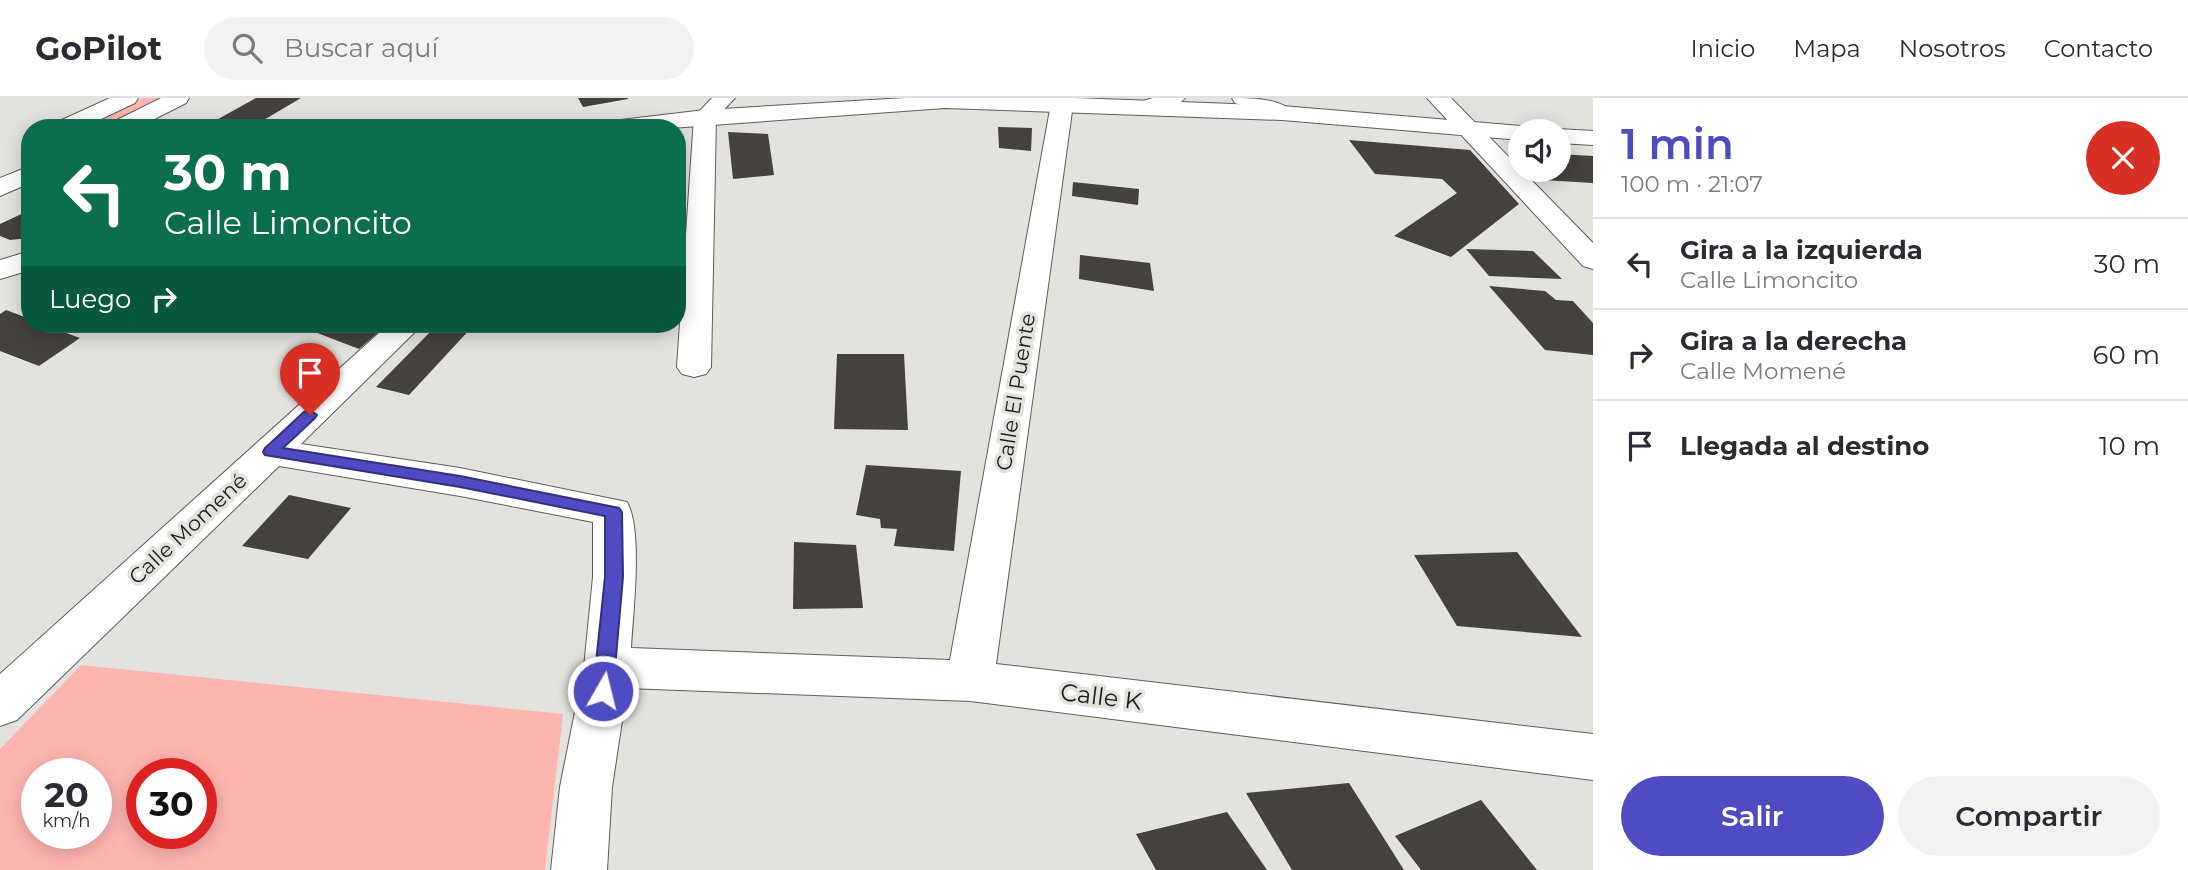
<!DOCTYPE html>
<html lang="es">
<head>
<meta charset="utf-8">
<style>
  :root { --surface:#fff; --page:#f2f2f3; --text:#2b2b33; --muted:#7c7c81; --line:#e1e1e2; --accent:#4f4bc2 }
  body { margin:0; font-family:Montserrat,sans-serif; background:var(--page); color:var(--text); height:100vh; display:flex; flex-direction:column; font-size:26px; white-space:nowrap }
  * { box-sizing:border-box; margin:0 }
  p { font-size:23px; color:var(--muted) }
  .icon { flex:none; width:38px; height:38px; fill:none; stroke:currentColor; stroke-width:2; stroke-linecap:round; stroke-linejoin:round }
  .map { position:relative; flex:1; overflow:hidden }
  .drawer { display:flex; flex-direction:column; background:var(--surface); width:595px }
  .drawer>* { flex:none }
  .hud { position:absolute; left:21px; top:21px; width:665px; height:214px; border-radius:28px; box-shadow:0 4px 18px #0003; background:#0b6e4f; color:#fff; overflow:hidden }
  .fabs { position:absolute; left:1508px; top:21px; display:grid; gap:14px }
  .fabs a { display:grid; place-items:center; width:63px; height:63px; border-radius:50%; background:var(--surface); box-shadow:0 4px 18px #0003; font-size:35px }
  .speed { position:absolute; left:21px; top:660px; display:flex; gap:14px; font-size:35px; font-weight:700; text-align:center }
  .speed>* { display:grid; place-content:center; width:91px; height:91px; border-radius:50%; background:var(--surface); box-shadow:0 4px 18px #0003; line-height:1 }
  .speed small { font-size:18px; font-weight:400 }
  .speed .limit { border:10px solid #d22; background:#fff; color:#111 }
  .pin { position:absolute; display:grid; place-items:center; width:60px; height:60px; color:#fff; margin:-72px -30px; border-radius:50% 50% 50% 0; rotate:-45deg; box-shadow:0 0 7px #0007 }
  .pin .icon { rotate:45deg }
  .me { position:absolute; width:77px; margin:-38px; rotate:8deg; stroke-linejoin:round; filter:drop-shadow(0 0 5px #0008) }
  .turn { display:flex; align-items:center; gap:24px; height:147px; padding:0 28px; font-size:32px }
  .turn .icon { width:91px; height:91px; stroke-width:2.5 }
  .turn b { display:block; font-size:49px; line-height:60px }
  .then { display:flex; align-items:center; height:66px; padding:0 28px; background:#0003; gap:14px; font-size:26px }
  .round { display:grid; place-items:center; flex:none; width:74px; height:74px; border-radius:37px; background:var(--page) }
  .head { display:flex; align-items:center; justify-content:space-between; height:119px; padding:0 28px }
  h1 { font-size:42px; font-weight:600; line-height:52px; color:var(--accent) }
  .button { display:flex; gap:14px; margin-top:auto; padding:14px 28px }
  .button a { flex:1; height:80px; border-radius:42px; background:var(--accent); color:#fff; font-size:28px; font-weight:600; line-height:80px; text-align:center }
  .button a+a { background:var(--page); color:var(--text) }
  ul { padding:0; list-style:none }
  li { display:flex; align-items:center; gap:21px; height:91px; padding:0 28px; border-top:2px solid var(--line) }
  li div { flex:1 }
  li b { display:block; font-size:26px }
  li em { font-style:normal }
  header { display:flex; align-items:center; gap:42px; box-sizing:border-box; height:98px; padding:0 35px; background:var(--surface); border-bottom:2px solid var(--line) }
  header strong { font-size:33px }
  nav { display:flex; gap:38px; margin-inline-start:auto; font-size:24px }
  .search { width:490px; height:63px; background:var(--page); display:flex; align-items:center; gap:18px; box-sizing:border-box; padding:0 24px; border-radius:38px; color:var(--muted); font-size:26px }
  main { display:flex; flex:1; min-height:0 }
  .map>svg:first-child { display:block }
  .green { fill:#feb5b0; fill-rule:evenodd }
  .building { fill:#44413e }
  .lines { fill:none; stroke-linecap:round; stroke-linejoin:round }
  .minor-casing { stroke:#5e5d59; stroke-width:2 }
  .major-casing { stroke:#5e5d59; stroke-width:2 }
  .highway-casing { stroke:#5e5d59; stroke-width:2 }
  .minor { fill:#fff; fill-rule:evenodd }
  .major { fill:#fff; fill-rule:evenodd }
  .highway { fill:#fff; fill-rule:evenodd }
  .route { fill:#4f4bc2; stroke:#33317e; stroke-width:2 }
  .labels { text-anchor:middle; stroke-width:7; stroke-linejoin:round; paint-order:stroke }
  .street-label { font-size:21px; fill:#1b1b19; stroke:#e3e2dd }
  .near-street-label { font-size:24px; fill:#1b1b19; stroke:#e3e2dd }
</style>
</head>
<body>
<header>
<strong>GoPilot</strong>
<div class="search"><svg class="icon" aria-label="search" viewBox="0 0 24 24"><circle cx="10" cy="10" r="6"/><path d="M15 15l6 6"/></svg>Buscar aquí</div>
<nav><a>Inicio</a><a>Mapa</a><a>Nosotros</a><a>Contacto</a></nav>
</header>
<main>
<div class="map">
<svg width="1593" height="772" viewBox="0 0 1593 772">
  <rect width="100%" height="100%" fill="#e3e2dd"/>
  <g class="green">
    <path d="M143 0H168L109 30H80Z"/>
    <path d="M81 567 563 616 545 772H0V651ZM37 676H96V735H37ZM142 676H201V735H142Z"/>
  </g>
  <g class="building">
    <path d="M256 0H301L250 30H202Z"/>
    <path d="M578 0H628V1L583 9Z"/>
    <path d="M998 29 1032 30 1031 53 999 50Z"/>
    <path d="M728 34 768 36 774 77 733 81Z"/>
    <path d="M1349 42 1470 52 1519 106 1451 159 1394 138 1457 95 1442 81 1375 76Z"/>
    <path d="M1559 56 1593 58V85L1543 82 1533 72H1559Z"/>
    <path d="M1073 84 1139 91 1138 107 1072 98Z"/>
    <path d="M30 112V140L10 142 0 138V126Z"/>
    <path d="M1466 151 1533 153 1562 181 1489 178Z"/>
    <path d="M1080 157 1150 165 1154 193 1079 181Z"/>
    <path d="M1489 188 1545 193 1556 202 1573 203 1593 225V257L1545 252Z"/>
    <path d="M6 212 30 221V226H42L80 240 39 268 0 253V216Z"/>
    <path d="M294 226H369L382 231 359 251Z"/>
    <path d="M436 228H473L409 297 376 289Z"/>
    <path d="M837 256H904L908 332 834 331Z"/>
    <path d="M866 367 961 373 954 453 894 448 897 431 881 430 880 421 856 417Z"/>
    <path d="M289 397 351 410 308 461 242 448Z"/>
    <path d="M794 444 856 447 863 510 793 511Z"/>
    <path d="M1517 454 1582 539 1457 528 1414 457Z"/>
    <path d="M1349 685 1404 772H1292L1246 695Z"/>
    <path d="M1481 702 1537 772H1421L1395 738Z"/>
    <path d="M1227 714 1267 772H1156L1136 736Z"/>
  </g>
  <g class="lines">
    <defs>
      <g id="minor">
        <path d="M712 0H735L716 20 711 269 706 276 694 279 682 276 677 269 694 19Z"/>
        <path d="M1049 0H1071L1073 6 996 566 1593 636V682L970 603 627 590 612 689 607 772H551L560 689 584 569 593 479V424L460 398 279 368 17 622 0 628V576L389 226H423L301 346 460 370 627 404C643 432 633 515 631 550L950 562 1051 6Z"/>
        <path d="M1153 0H1185C1177 10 1153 17 1140 14L1137 9 1140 4Z"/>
        <path d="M1232 0C1251 0 1281 0 1293 15L1290 20 1282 22 1235 5Z"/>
        <path d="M1427 0H1451L1593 145V171L1583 168Z"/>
      </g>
      <g id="major">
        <path d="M110 0H138L135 5 82 30H52L55 25Z"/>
        <path d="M161 0H189L186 5 137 30H108L111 25Z"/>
        <path d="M30 68V85L0 98V80Z"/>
      </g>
      <g id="highway">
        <path d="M905 0H1075L1282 8 1521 28 1531 33H1521V42L1282 22 945 10 671 30H601L604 25 612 23 705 12Z"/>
        <path d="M1559 31 1593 33V47L1559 45V33H1551Z"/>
        <path d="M30 153V172L0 181V162Z"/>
      </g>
    </defs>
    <use href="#minor" class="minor-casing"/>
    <use href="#major" class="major-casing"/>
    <use href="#highway" class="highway-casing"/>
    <use href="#minor" class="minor"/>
    <use href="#major" class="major"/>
    <use href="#highway" class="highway"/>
  </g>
  <path class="route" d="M310 312 317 317 315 320 283 350 460 378 619 410 622 414 623 479 613 593 610 599 603 602 596 599 593 593 605 479V418L460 389 265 357 263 354 265 350 304 314Z"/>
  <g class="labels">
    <g class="street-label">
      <text transform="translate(1016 294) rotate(-81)" y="7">Calle El Puente</text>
      <text transform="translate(188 431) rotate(-43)" y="7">Calle Momené</text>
    </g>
    <g class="near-street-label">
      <text transform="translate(1101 599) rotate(7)" y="8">Calle K</text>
    </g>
  </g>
</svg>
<div class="fabs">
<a><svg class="icon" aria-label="sound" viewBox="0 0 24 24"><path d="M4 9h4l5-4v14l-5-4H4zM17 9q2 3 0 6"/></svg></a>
</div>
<div class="speed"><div>20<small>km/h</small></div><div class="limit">30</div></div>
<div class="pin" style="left:310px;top:317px;background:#d93025"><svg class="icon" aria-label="arrive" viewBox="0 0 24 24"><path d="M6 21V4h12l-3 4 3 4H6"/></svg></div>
<svg class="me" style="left:603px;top:593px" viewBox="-20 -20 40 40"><circle r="17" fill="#4f4bc2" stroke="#fff" stroke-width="3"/><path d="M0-11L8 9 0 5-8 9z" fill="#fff"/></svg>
<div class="hud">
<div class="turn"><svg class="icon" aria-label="left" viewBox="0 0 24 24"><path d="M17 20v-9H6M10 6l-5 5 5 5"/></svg><div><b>30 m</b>Calle Limoncito</div></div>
<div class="then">Luego<svg class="icon" aria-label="right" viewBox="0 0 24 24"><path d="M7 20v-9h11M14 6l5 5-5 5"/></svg></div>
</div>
</div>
<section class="drawer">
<div class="head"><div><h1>1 min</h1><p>100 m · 21:07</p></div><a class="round" style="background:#d93025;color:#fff"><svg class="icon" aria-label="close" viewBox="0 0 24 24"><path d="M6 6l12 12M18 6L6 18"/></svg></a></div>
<ul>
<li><svg class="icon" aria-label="left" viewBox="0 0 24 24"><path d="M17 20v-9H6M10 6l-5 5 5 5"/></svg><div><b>Gira a la izquierda</b><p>Calle Limoncito</p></div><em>30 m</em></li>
<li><svg class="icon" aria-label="right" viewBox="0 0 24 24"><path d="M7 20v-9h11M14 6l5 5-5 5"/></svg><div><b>Gira a la derecha</b><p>Calle Momené</p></div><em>60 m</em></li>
<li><svg class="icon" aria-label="arrive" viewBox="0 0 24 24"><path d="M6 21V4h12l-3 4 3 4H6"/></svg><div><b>Llegada al destino</b></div><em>10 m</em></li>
</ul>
<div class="button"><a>Salir</a><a>Compartir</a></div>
</section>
</main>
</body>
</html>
